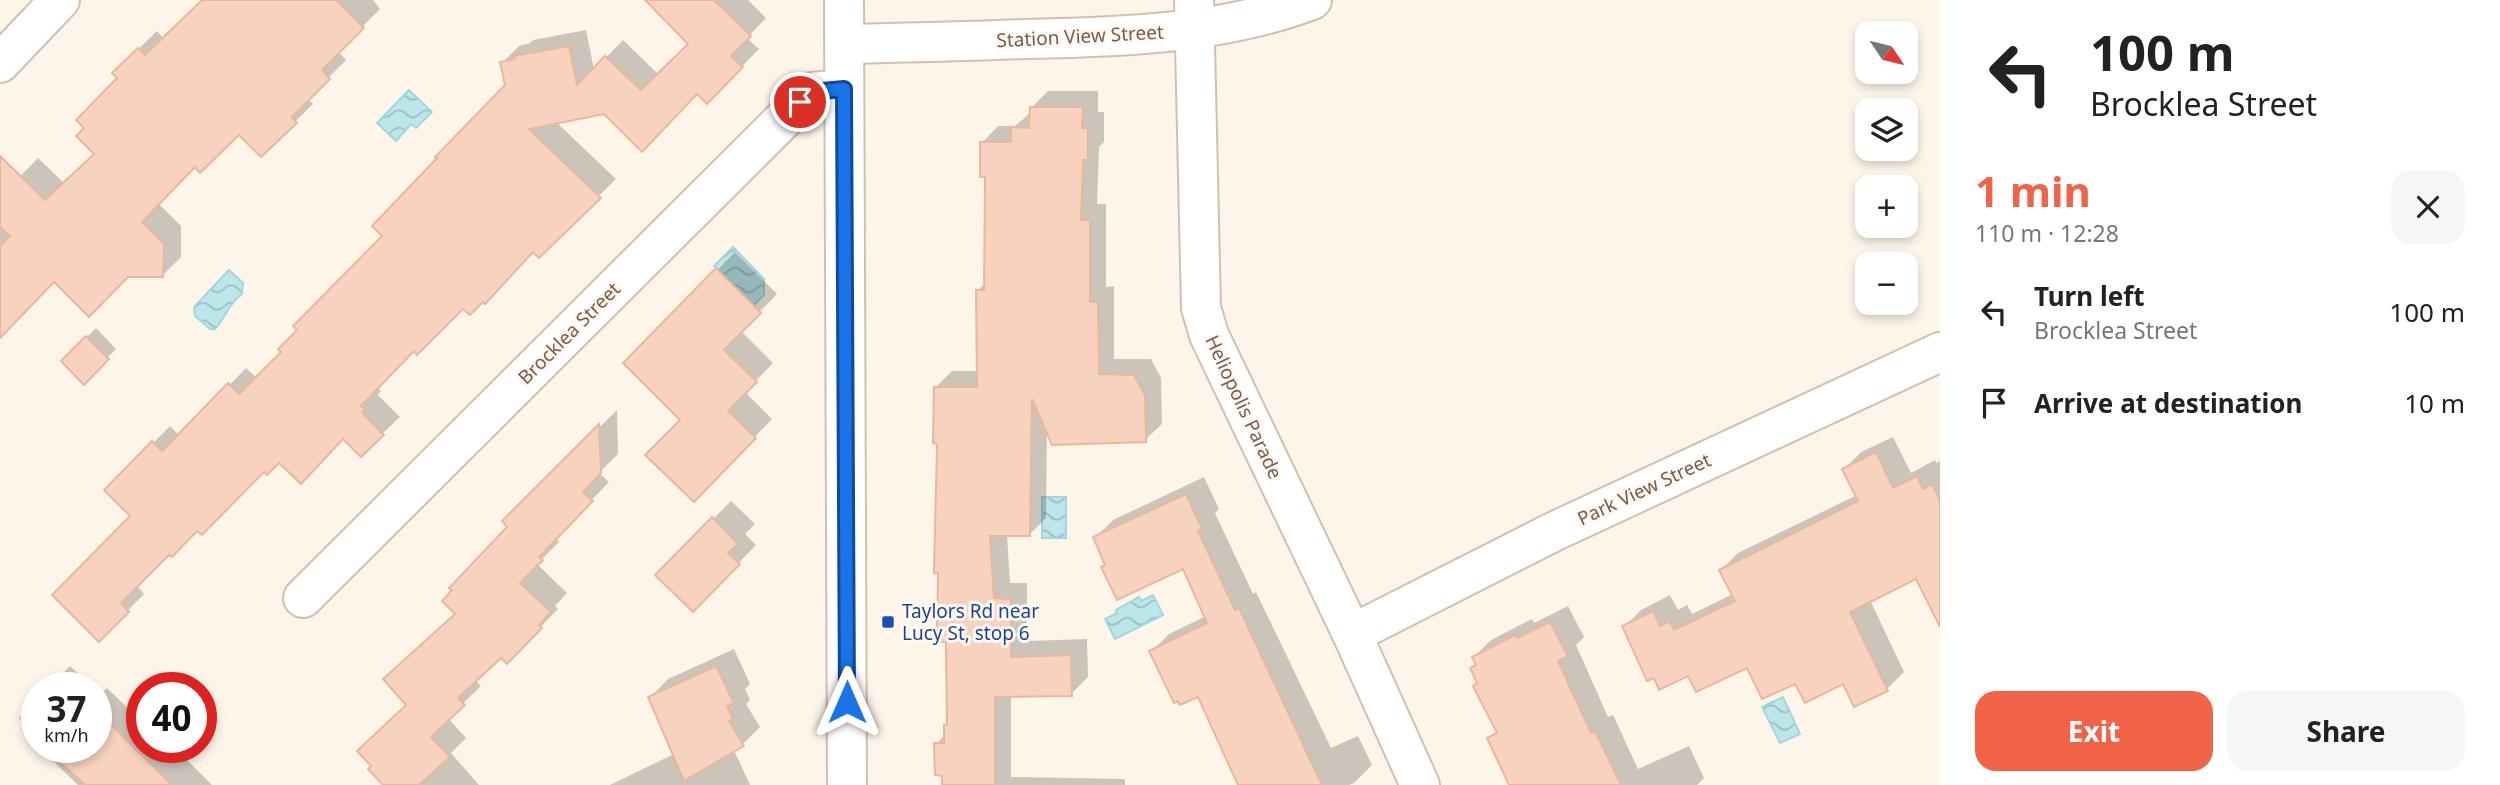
<!DOCTYPE html>
<html lang="en">
<head>
<meta charset="utf-8">
<style>
  :root { --surface:#fff; --page:#f6f6f6; --text:#222; --muted:#767676; --accent:#f06347 }
  body { margin:0; font-family:"Noto Sans",sans-serif; background:var(--page); color:var(--text); height:100vh; display:flex; flex-direction:column; font-size:26px; white-space:nowrap }
  * { box-sizing:border-box; margin:0 }
  p { font-size:23px; color:var(--muted) }
  .icon { flex:none; width:38px; height:38px; fill:none; stroke:currentColor; stroke-width:2; stroke-linecap:round; stroke-linejoin:round }
  .map { position:relative; flex:1; overflow:hidden }
  .side { display:flex; flex-direction:column; background:var(--surface); width:560px }
  .side>* { flex:none }
  .banner { background:#fff; color:var(--text); overflow:hidden }
  .needle { width:46px; rotate:125deg }
  .tools { position:absolute; left:1855px; top:21px; display:grid; gap:14px }
  .tools a { display:grid; place-items:center; width:63px; height:63px; border-radius:14px; background:var(--surface); box-shadow:0 4px 10px #0003; font-size:35px }
  .speed { position:absolute; left:21px; top:672px; display:flex; gap:14px; font-size:35px; font-weight:700; text-align:center }
  .speed>* { display:grid; place-content:center; width:91px; height:91px; border-radius:50%; background:var(--surface); box-shadow:0 4px 10px #0003; line-height:1 }
  .speed small { font-size:18px; font-weight:400 }
  .speed .limit { border:10px solid #d22; background:#fff; color:#111 }
  .pin { position:absolute; display:grid; place-items:center; width:60px; height:60px; color:#fff; margin:-30px; border:4px solid #fff; border-radius:50%; box-shadow:0 2px 7px #0007 }
  .me { position:absolute; width:77px; margin:-38px; rotate:0deg; stroke-linejoin:round; filter:drop-shadow(0 0 5px #0008) }
  .turn { display:flex; align-items:center; gap:24px; height:147px; padding:0 35px; font-size:32px }
  .turn .icon { width:91px; height:91px; stroke-width:2.5 }
  .turn b { display:block; font-size:49px; line-height:60px }
  .round { display:grid; place-items:center; flex:none; width:74px; height:74px; border-radius:21px; background:var(--page) }
  .headline { display:flex; align-items:center; justify-content:space-between; height:119px; padding:0 35px }
  h1 { font-size:42px; font-weight:700; line-height:52px; color:var(--accent) }
  .primary-button { display:flex; gap:14px; margin-top:auto; padding:14px 35px }
  .primary-button a { flex:1; height:80px; border-radius:21px; background:var(--accent); color:#fff; font-size:28px; font-weight:700; line-height:80px; text-align:center }
  .primary-button a+a { background:var(--page); color:var(--text) }
  ul { padding:0; list-style:none }
  li { display:flex; align-items:center; gap:21px; height:91px; padding:0 35px }
  li div { flex:1 }
  li b { display:block; font-size:26px }
  li em { font-style:normal }
  main { display:flex; flex:1; min-height:0 }
  .map>svg:first-child { display:block }
  .water { fill:url(#water-waves); stroke:#a1d7dd; stroke-width:2 }
  .shadow { fill:#0003 }
  .building { fill:#f6d2bf; stroke:#eab79e; stroke-width:2 }
  .lines { fill:none; stroke-linecap:round; stroke-linejoin:round }
  .minor-casing { stroke:#d4beb1; stroke-width:42 }
  .minor { stroke:#fff; stroke-width:38 }
  .route-casing { stroke:#114b97; stroke-width:18 }
  .route { stroke:#1a73e8; stroke-width:12 }
  .transit-dot { fill:#1a4fb4; stroke:#fff9f2; stroke-width:2.5 }
  .labels { text-anchor:middle; stroke-width:6; stroke-linejoin:round; paint-order:stroke }
  .street-label { font-size:19px; fill:#7c594a; stroke:#fff9f2 }
  .transit-label { font-size:19px; fill:#164399; stroke:#fff9f2; text-anchor:start }
</style>
</head>
<body>
<main>
<div class="map">
<svg width="1940" height="785" viewBox="0 0 1940 785">
  <defs>
    <pattern id="water-waves" width="16" height="10" patternUnits="userSpaceOnUse" patternTransform="scale(1.75)"><rect width="16" height="10" fill="#bce6ea"/><path d="M0 5q4-4 8 0t8 0" fill="none" stroke="#9ebdc0"/></pattern>
  </defs>
  <rect width="100%" height="100%" fill="#fef5ea"/>
  <g class="water">
    <path d="M409 90 432 112 416 128 411 124 396 141 377 123Z"/>
    <path d="M733 247 764 279V295L753 306 714 266Z"/>
    <path d="M229 270 243 283 242 294C228 304 226 317 215 329H210L195 316 194 307Z"/>
    <rect x="1042" y="497" width="24" height="41"/>
    <path d="M1153 595 1163 615 1115 639 1105 619 1117 613 1116 610 1139 597 1141 601Z"/>
    <path d="M1783 697 1800 734 1780 743 1762 707Z"/>
  </g>
  <g class="shadow">
    <path d="M204 0H373L380 9 338 51 346 60 308 98 313 104 261 155 239 132 195 165 158 203 181 226V257L163 275 54 280 0 336V197L38 158 64 183 96 153 119 78 114 73 157 31 164 39Z"/>
    <path d="M647 0H748L766 18 747 38 759 49 707 102 697 92 556 122 616 179 539 255 534 250 483 299 463 306 414 349 377 388 381 391 378 395 400 417 361 454 344 437 279 460 264 470 169 552 136 585 144 594 99 640 133 516 107 490 170 426 180 436 246 368 257 378 284 352 385 236 506 86 502 63 519 46 530 43 533 40 586 30 594 70 623 40 659 75 691 44Z"/>
    <path d="M1048 91H1098V112H1104V142L1099 147 1097 204H1106V287L1114 286V359H1151L1161 378 1162 424 1145 440 1047 429 1046 518 1029 535H1007L1010 583H1027V641L1087 639 1088 677 1071 694 1011 695V777L1125 779V785H943V774L936 744 946 734V726L948 723V641L935 388 952 371H979L978 290 986 283V176L982 143 998 126H1015L1031 112V108Z"/>
    <path d="M735 252 777 294 741 331 773 363 745 392 772 419 694 500 682 420 625 363Z"/>
    <path d="M96 328 116 349 84 382 63 361Z"/>
    <path d="M617 410 618 454 599 473 609 482 555 538 559 542 537 564 567 593 555 606 558 609 507 661 501 655 475 680 481 686 448 718 466 738 451 753 479 785H385L408 704 457 613 510 527 505 521Z"/>
    <path d="M1893 437 1911 473 1935 460 1936 463 1940 461V581L1917 577 1870 600 1904 672 1886 690 1844 682 1796 681 1748 665 1689 674 1624 627 1641 610 1670 595 1678 610 1687 605 1692 614 1733 594 1721 570 1738 553 1857 495 1844 469 1861 452Z"/>
    <path d="M1204 477 1219 509 1215 513 1253 594 1256 592 1331 748 1358 736 1372 765 1354 783 1349 785H1240L1198 694 1151 652 1169 634 1206 616 1184 567 1106 564 1095 538 1113 520Z"/>
    <path d="M731 501 755 524 745 534 756 545 693 610 658 575Z"/>
    <path d="M1568 606 1584 637 1576 645 1608 717 1613 715 1638 769 1689 746 1704 778 1697 785H1511L1489 739 1498 730 1472 669 1477 663 1474 657 1491 640 1532 619 1534 623Z"/>
    <path d="M734 649 750 684 745 689 750 700 746 704 760 727 743 744 734 750 750 785H610L674 754 651 697 668 679Z"/>
    <path d="M70 666 93 688H49Z"/>
    <path d="M107 688 142 722V747H167L176 755 179 752 212 785H78L44 752 48 747H96V691L100 695Z"/>
    <path d="M37 700V736L19 718Z"/>
  </g>
  <g class="building">
    <path d="M202 0H336L364 28 322 70 330 79 292 117 297 123 261 157 239 135 200 173 195 167 142 222 164 244 163 277H128L89 317 54 282 0 338V246L10 236 0 227V156L45 200 94 154 76 136 84 128 76 120 117 78 112 73 138 48 145 55Z"/>
    <path d="M645 0H714L751 36 731 56 743 67 707 104 697 94 642 152 604 114 529 129 601 198 539 258 533 252 485 304 483 302 470 315 463 309 417 355 414 351 361 406 365 409 362 413 384 435 361 457 343 439 301 484 279 463 267 475 264 472 202 535 197 531 172 557 169 555 121 603 129 612 99 642 52 595 130 516 104 490 152 441 162 451 228 383 239 394 281 352 278 349 297 330 293 326 382 236 372 226 437 158 435 157 505 85 500 62 515 59 514 56 569 46 577 85 605 56 641 90 688 44Z"/>
    <path d="M1030 107H1083L1082 128H1088V160H1083L1081 220H1090V302H1098L1099 374 1134 375 1145 395 1146 442 1052 445 1032 399 1030 536H990L994 598 1011 599V657L1071 655 1072 696 995 697V785H942V776L935 775 934 743H944V725H947L946 642H939V630H937L938 573H934L937 444 933 443 934 387H977L976 290H984L985 177H980V142H1011V127L1029 128Z"/>
    <path d="M716 268 761 313 724 350 757 382 728 411 756 438 694 502 645 455 680 420 623 363Z"/>
    <path d="M86 336 109 359 84 385 61 361Z"/>
    <path d="M599 424 601 473 583 492 593 501 539 557 543 560 520 583 551 612 539 625 542 628 507 664 501 658 458 698 465 705 431 737 450 757 419 785H383L368 769 371 766 357 751 406 705 383 679 455 614 442 601 452 590 449 588 507 527 502 521Z"/>
    <path d="M1876 452 1893 488 1917 476 1923 489 1932 484 1940 501V627L1916 579 1850 612 1888 691 1854 707 1843 684 1805 703 1795 684 1762 699 1747 668 1696 692 1688 676 1659 690 1654 678 1647 681 1622 626 1653 611 1660 626 1670 621 1674 630 1735 601 1719 570 1858 501 1842 469Z"/>
    <path d="M1186 494 1202 529 1198 531 1235 610 1239 608 1322 785H1238L1198 697 1180 705 1178 701 1174 703 1149 651 1207 623 1183 569 1117 600 1101 567 1105 565 1093 537Z"/>
    <path d="M712 517 738 544 728 553 740 564 693 612 655 575Z"/>
    <path d="M1550 622 1568 656 1558 661 1591 733 1595 731 1621 785H1509L1487 738 1497 733 1473 686 1477 683 1470 668 1476 665 1472 657 1515 635 1517 638Z"/>
    <path d="M716 666 734 703 727 706 733 719 729 721 744 746 684 781 648 697Z"/>
    <path d="M96 710 172 785H85L43 747H96Z"/>
  </g>
  <g class="lines">
    <defs>
      <g id="minor">
        <path d="M844 0 847 785"/>
        <path d="M1194 0 1201 308 1209 335 1352 634 1420 785"/>
        <path d="M845 44C906 43 966 41 1027 39 1123 37 1222 34 1312 0"/>
        <path d="M0 63 60 0"/>
        <path d="M303 598 811 92 844 89"/>
        <path d="M1352 634 1553 532 1940 352"/>
      </g>
    </defs>
    <use href="#minor" class="minor-casing"/>
    <use href="#minor" class="minor"/>
  </g>
  <g class="lines">
    <defs>
      <path id="route" d="M800 102 811 92 844 89 847 702"/>
    </defs>
    <use href="#route" class="route-casing"/>
    <use href="#route" class="route"/>
  </g>
  <rect class="transit-dot" x="881" y="615" width="14" height="14" rx="3.5"/>
  <g class="labels">
    <g class="street-label">
      <text transform="translate(1080 36) rotate(-3)" y="7">Station View Street</text>
      <text transform="translate(569 333) rotate(-45)" y="7">Brocklea Street</text>
      <text transform="translate(1244 407) rotate(65)" y="7">Heliopolis Parade</text>
      <text transform="translate(1644 489) rotate(-25)" y="7">Park View Street</text>
    </g>
    <g class="transit-label">
      <text x="902" y="618">Taylors Rd near<tspan x="902" dy="22">Lucy St, stop 6</tspan></text>
    </g>
  </g>
</svg>
<div class="tools">
<a><svg class="needle" viewBox="-14 -14 28 28"><path d="M0-13l5 13h-10z" fill="#e53935"/><path d="M0 13l5-13h-10z" fill="#767676"/></svg></a>
<a><svg class="icon" aria-label="layers" viewBox="0 0 24 24"><path d="M12 4l9 5-9 5-9-5zM3 14l9 5 9-5"/></svg></a>
<a>+</a>
<a>−</a>
</div>
<div class="speed"><div>37<small>km/h</small></div><div class="limit">40</div></div>
<div class="pin" style="left:800px;top:102px;background:#d93025"><svg class="icon" aria-label="arrive" viewBox="0 0 24 24"><path d="M6 21V4h12l-3 4 3 4H6"/></svg></div>
<svg class="me" style="left:847px;top:702px" viewBox="-20 -20 40 40"><path d="M0-17L14 15 0 8-14 15z" fill="#1a73e8" stroke="#fff" stroke-width="4"/></svg>
</div>
<section class="side">
<div class="banner">
<div class="turn"><svg class="icon" aria-label="left" viewBox="0 0 24 24"><path d="M17 20v-9H6M10 6l-5 5 5 5"/></svg><div><b>100 m</b>Brocklea Street</div></div>
</div>
<div class="headline"><div><h1>1 min</h1><p>110 m · 12:28</p></div><a class="round"><svg class="icon" aria-label="close" viewBox="0 0 24 24"><path d="M6 6l12 12M18 6L6 18"/></svg></a></div>
<ul>
<li><svg class="icon" aria-label="left" viewBox="0 0 24 24"><path d="M17 20v-9H6M10 6l-5 5 5 5"/></svg><div><b>Turn left</b><p>Brocklea Street</p></div><em>100 m</em></li>
<li><svg class="icon" aria-label="arrive" viewBox="0 0 24 24"><path d="M6 21V4h12l-3 4 3 4H6"/></svg><div><b>Arrive at destination</b></div><em>10 m</em></li>
</ul>
<div class="primary-button"><a>Exit</a><a>Share</a></div>
</section>
</main>
</body>
</html>
